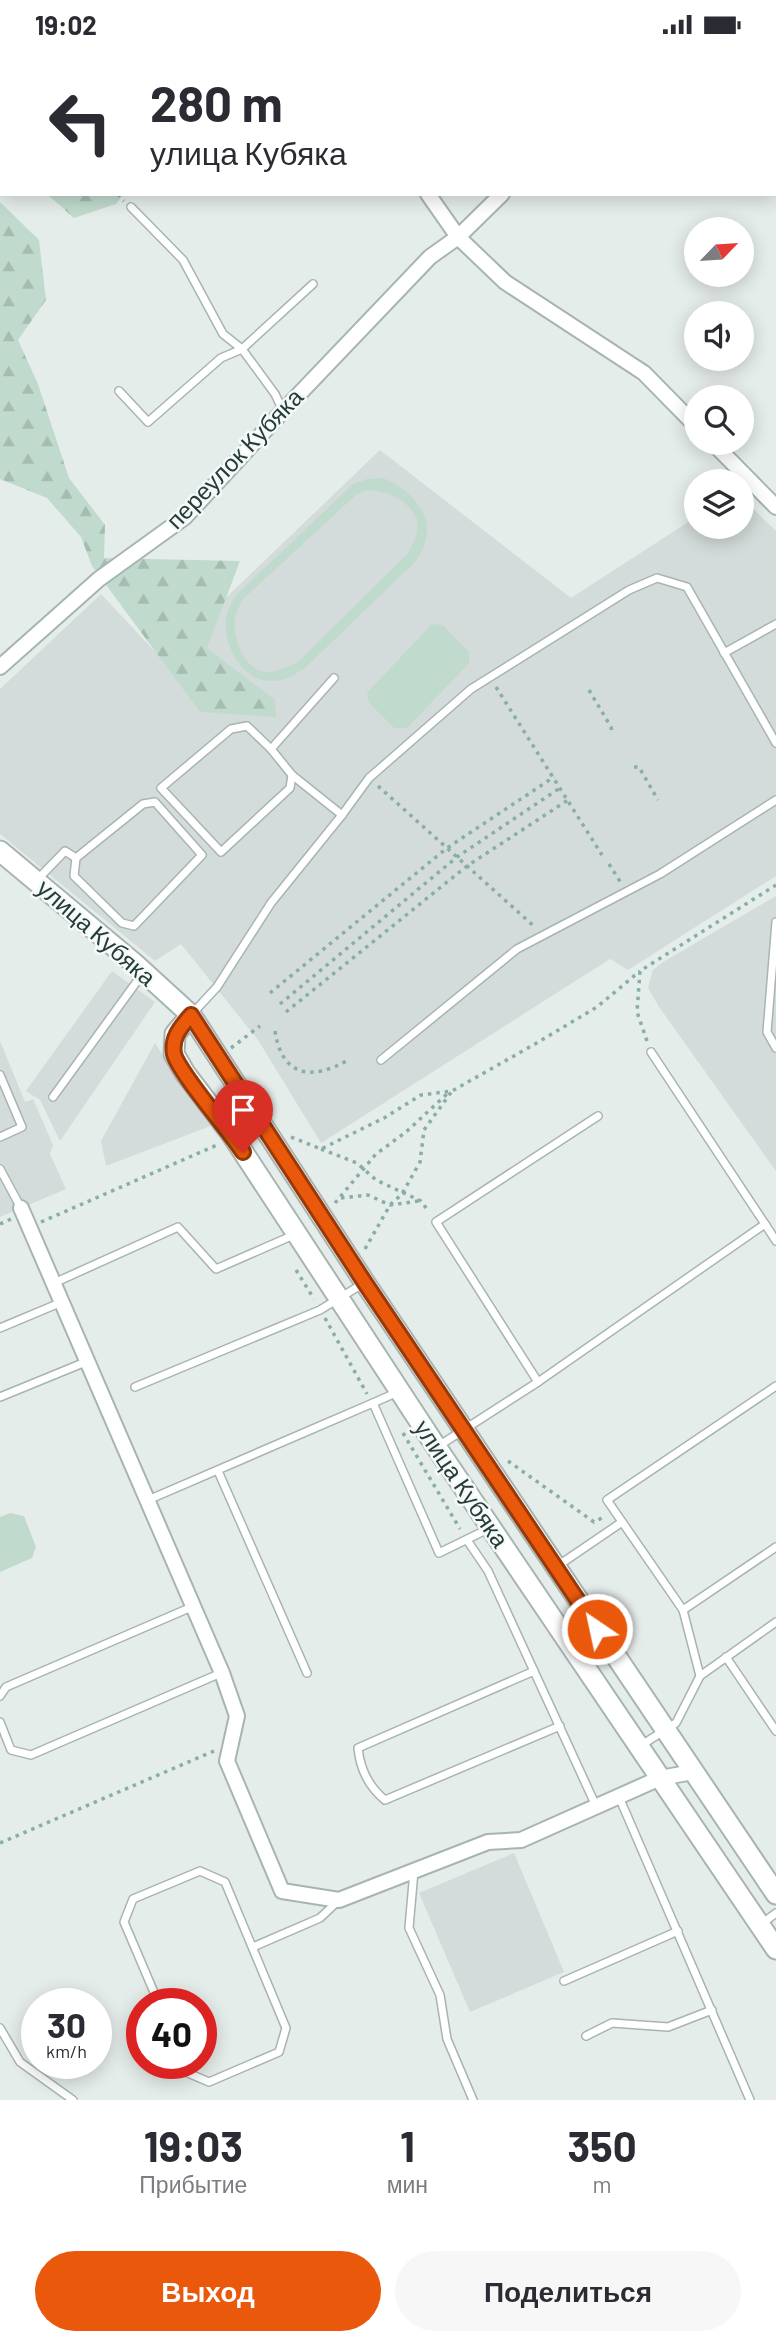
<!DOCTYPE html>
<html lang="ru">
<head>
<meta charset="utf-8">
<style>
  :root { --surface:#fff; --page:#f7f7f7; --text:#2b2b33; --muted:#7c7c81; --accent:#ea580c }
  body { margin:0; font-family:Barlow,sans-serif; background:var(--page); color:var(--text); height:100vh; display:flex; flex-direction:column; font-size:26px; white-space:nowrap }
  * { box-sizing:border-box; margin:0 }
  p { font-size:23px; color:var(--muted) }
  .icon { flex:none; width:38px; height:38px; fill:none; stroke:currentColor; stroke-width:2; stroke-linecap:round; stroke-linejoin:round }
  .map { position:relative; height:2051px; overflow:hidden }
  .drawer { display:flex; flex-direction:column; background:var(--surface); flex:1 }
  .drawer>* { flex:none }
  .guide { position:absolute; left:0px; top:0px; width:777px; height:147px; box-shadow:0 4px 18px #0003; background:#fff; color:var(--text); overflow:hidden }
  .needle { width:46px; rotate:65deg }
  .tools { position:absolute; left:684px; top:168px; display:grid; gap:14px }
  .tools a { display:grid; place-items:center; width:70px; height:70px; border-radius:50%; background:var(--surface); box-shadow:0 4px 18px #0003; font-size:35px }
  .speed { position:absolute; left:21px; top:1939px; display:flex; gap:14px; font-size:35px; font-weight:700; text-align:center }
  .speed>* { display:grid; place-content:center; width:91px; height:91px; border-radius:50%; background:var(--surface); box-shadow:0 4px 18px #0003; line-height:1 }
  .speed small { font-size:18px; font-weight:400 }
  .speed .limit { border:10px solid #d22; background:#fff; color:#111 }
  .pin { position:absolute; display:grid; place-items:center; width:60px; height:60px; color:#fff; margin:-72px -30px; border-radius:50% 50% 50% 0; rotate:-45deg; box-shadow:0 0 7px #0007 }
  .pin .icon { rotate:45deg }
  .me { position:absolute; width:77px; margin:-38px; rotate:326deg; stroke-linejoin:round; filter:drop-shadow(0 0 5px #0008) }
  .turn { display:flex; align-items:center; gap:24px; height:147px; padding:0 35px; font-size:32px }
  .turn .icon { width:91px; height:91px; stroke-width:2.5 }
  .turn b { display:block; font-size:49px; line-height:60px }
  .eta { display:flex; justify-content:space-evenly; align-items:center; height:119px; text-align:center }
  .eta b { font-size:42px; font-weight:700; line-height:49px }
  .action { display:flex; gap:14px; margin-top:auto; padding:14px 35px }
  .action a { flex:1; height:80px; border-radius:42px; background:var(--accent); color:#fff; font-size:28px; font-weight:700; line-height:80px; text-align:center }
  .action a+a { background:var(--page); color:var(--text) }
  .status { display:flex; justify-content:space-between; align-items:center; height:49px; padding:0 35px; background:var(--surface); direction:ltr }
  .status svg { height:19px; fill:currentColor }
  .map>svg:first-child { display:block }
  .built { fill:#d3dcda }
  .forest { fill:url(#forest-firs) }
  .garden { fill:#c0dbcd; fill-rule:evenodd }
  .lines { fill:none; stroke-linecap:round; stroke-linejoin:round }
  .service-casing { stroke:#a8b4b3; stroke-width:10 }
  .minor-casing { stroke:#a8b4b3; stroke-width:18 }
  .tertiary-casing { stroke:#a8b4b3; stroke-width:23 }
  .path { stroke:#89ada8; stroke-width:3.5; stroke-dasharray:3.5 5; stroke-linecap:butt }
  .service { stroke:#fff; stroke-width:7 }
  .minor { stroke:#fff; stroke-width:14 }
  .tertiary { stroke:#fff; stroke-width:19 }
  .route-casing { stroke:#983908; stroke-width:18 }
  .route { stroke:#ea580c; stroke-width:12 }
  .labels { text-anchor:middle; stroke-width:5; stroke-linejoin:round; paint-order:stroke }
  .street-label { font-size:24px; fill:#263c3b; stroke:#f5f9f8 }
</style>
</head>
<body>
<div class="status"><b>19:02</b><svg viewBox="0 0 49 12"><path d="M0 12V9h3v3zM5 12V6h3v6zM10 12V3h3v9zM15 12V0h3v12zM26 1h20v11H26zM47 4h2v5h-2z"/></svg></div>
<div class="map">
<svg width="776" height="2051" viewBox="0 0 776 2051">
  <defs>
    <pattern id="forest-firs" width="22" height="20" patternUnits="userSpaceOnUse" patternTransform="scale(1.75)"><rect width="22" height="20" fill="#c0dbcd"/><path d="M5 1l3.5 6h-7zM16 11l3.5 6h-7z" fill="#a5bdb1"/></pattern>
  </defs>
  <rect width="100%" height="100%" fill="#e5edeb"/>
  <g class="built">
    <path d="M380 401 571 549 696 468V478H742V449L776 482V827L628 921 610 910 321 1094 258 991 181 895 155 912 0 785V640L101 545 162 610Z"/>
    <path d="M776 847V1122L659 958 648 939 653 921 663 913Z"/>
    <path d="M112 922 155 953 60 1092 40 1051 26 1042Z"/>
    <path d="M0 992 25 1053 33 1050 53 1096 50 1105 66 1140 0 1168Z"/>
    <path d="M155 994 182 1037 213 1076 106 1117 101 1092Z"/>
    <path d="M514 1804 564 1923 470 1963 419 1844Z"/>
  </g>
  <g class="forest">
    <path d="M47 145H123L116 155 74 169Z"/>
    <path d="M0 153 39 191 46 251 18 291 38 335 69 429 105 476 104 509 240 512 207 599 275 651 276 668 200 663 92 517 81 488 47 449 0 430Z"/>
  </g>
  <g class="garden">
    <path d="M383 429C419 444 443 478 414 514L305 619C299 622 292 628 285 630 248 642 223 602 226 569 227 562 231 555 234 548L353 435 367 430ZM367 441C389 441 421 456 417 483 416 490 411 497 408 504L298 613C287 618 274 626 261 622 241 615 231 584 236 565 237 560 241 555 243 550L356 446Z"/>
    <path d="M432 575 443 576 469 603V614L407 679H394L369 654 367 644Z"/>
    <path d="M10 1464 24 1467 36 1498 32 1509 0 1523V1468Z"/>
  </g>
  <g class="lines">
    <defs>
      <g id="service">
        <path d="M131 158 183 211 223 285 242 300 275 345 283 362"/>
        <path d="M119 342 148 373 221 309 242 300 313 235"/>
        <path d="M724 604 776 575"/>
        <path d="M334 629 271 700 292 726 342 766"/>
        <path d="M271 700 247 677 231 680 161 739 221 803 290 739 292 726"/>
        <path d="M155 753 202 806 134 877 122 874 74 827 76 809 143 755Z"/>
        <path d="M36 832 65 802 76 809"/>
        <path d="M776 873 767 983 776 999"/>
        <path d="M191 966 217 938 271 854 342 766 369 729 471 640 629 541 657 529 687 538 776 694"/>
        <path d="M381 1011 517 900 660 825 776 751"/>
        <path d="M0 1026 22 1078 0 1088"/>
        <path d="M53 1048 143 924"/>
        <path d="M0 1120 21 1159"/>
        <path d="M765 1175 776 1192"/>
        <path d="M54 1234 178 1178 216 1220 296 1185"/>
        <path d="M0 1279 62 1253"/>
        <path d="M538 1333 436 1173 598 1067"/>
        <path d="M135 1338 320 1261 364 1234"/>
        <path d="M0 1348 88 1312"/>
        <path d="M373 1354 398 1343"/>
        <path d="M437 1398 538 1333 765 1175 651 1003"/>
        <path d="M218 1422 307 1624"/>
        <path d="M148 1451 373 1354 439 1504 490 1479"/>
        <path d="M467 1491 488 1522 596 1757"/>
        <path d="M556 1518 622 1473"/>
        <path d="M683 1561 607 1451 776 1337"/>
        <path d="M726 1608 776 1682"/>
        <path d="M534 1622 358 1699C360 1719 369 1738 385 1751L560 1677"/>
        <path d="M700 1627 683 1561 776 1498"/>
        <path d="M0 1647 6 1638 194 1557"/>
        <path d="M0 1673 11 1701 31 1706 221 1624"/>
        <path d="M640 1697 676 1674 700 1627 776 1573"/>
        <path d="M619 1748 750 2051"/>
        <path d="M414 1822 409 1879 440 1946 447 1990 473 2051"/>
        <path d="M760 1876 776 1864"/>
        <path d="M253 1898 320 1869 338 1852"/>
        <path d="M564 1932 678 1882"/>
        <path d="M159 1955 124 1873 133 1850 200 1822 225 1833 286 1979 279 2003 209 2033 188 2024 184 2014"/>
        <path d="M0 1979 20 2013 73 2051"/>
        <path d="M586 1987 612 1974 668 1978 712 1961"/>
      </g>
      <g id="minor">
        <path d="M312 0 313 2"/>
        <path d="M653 2 655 0"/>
        <path d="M502 145 458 188 505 233 644 324 696 377"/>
        <path d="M713 394 776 458"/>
        <path d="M0 618 99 530 185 468 283 362 430 208 458 188 428 145"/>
        <path d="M21 1159 222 1624 237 1667 227 1712 282 1842 339 1851 488 1793 521 1791 660 1729 693 1723"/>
      </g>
      <g id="tertiary">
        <path d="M0 802 134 914 191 966 365 1234 776 1845"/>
        <path d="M191 966 175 985 174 1005 185 1024 230 1083 437 1399 776 1900"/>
      </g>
    </defs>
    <use href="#service" class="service-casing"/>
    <use href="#minor" class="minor-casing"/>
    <use href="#tertiary" class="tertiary-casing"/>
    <g class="path">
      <path d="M0 28 2 30"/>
      <path d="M118 145 124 152"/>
      <path d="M496 638 602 806"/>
      <path d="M589 641 611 678 612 684"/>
      <path d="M634 718H639L658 751"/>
      <path d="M378 737 536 879"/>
      <path d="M609 815 621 834"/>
      <path d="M270 944 447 799 554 728"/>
      <path d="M280 955 457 808 560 739"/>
      <path d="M286 963 467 817 568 751"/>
      <path d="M275 982C282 1028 312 1032 348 1011"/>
      <path d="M647 992 637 963 640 922 776 836"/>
      <path d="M231 999 260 977"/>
      <path d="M291 1088 321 1100 384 1069 421 1046 452 1042 535 995 597 958 640 922"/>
      <path d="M321 1100 357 1114 376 1131 421 1152 429 1163"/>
      <path d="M341 1149 368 1146 390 1156 419 1152"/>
      <path d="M335 1154 376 1105 406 1083 447 1045"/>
      <path d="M41 1173 217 1096"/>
      <path d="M0 1175 11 1170"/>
      <path d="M365 1200 390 1156 402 1145 420 1113 424 1081 452 1042"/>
      <path d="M296 1221 314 1250"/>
      <path d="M325 1269 367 1345"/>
      <path d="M403 1384 460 1480"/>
      <path d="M508 1412 594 1473 606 1467"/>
      <path d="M0 1794 214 1702"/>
    </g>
    <use href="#service" class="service"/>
    <use href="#minor" class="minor"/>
    <use href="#tertiary" class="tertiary"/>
  </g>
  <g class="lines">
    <defs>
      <path id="route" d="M243 1103C229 1081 179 1024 174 1005 171 988 181 978 191 966L365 1234 597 1580"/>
    </defs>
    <use href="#route" class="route-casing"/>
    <use href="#route" class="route"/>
  </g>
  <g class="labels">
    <g class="street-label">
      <text transform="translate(235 410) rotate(-46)" y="8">переулок Кубяка</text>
      <text transform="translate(96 884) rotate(41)" y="8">улица Кубяка</text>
      <text transform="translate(461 1435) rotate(56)" y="8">улица Кубяка</text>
    </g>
  </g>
</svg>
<div class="tools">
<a><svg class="needle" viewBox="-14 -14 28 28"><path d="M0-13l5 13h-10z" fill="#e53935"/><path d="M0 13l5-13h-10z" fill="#7c7c81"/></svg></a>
<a><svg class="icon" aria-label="sound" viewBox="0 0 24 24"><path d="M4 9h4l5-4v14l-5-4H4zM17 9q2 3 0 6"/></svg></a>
<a><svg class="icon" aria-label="search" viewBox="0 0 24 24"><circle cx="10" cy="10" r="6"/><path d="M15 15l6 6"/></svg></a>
<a><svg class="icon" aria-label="layers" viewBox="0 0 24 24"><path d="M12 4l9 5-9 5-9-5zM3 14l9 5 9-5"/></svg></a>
</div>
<div class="speed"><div>30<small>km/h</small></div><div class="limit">40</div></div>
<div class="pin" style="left:243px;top:1103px;background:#d93025"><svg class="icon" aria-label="arrive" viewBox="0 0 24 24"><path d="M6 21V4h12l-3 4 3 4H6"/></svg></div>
<svg class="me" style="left:597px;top:1580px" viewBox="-20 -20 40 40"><circle r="17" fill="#ea580c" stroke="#fff" stroke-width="3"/><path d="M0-11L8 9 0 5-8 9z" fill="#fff"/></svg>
<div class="guide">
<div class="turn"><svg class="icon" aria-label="left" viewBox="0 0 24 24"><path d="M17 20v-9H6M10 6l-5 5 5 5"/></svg><div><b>280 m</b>улица Кубяка</div></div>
</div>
</div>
<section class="drawer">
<div class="eta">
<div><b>19:03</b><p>Прибытие</p></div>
<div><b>1</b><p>мин</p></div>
<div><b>350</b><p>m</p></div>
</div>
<div class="action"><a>Выход</a><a>Поделиться</a></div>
</section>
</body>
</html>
